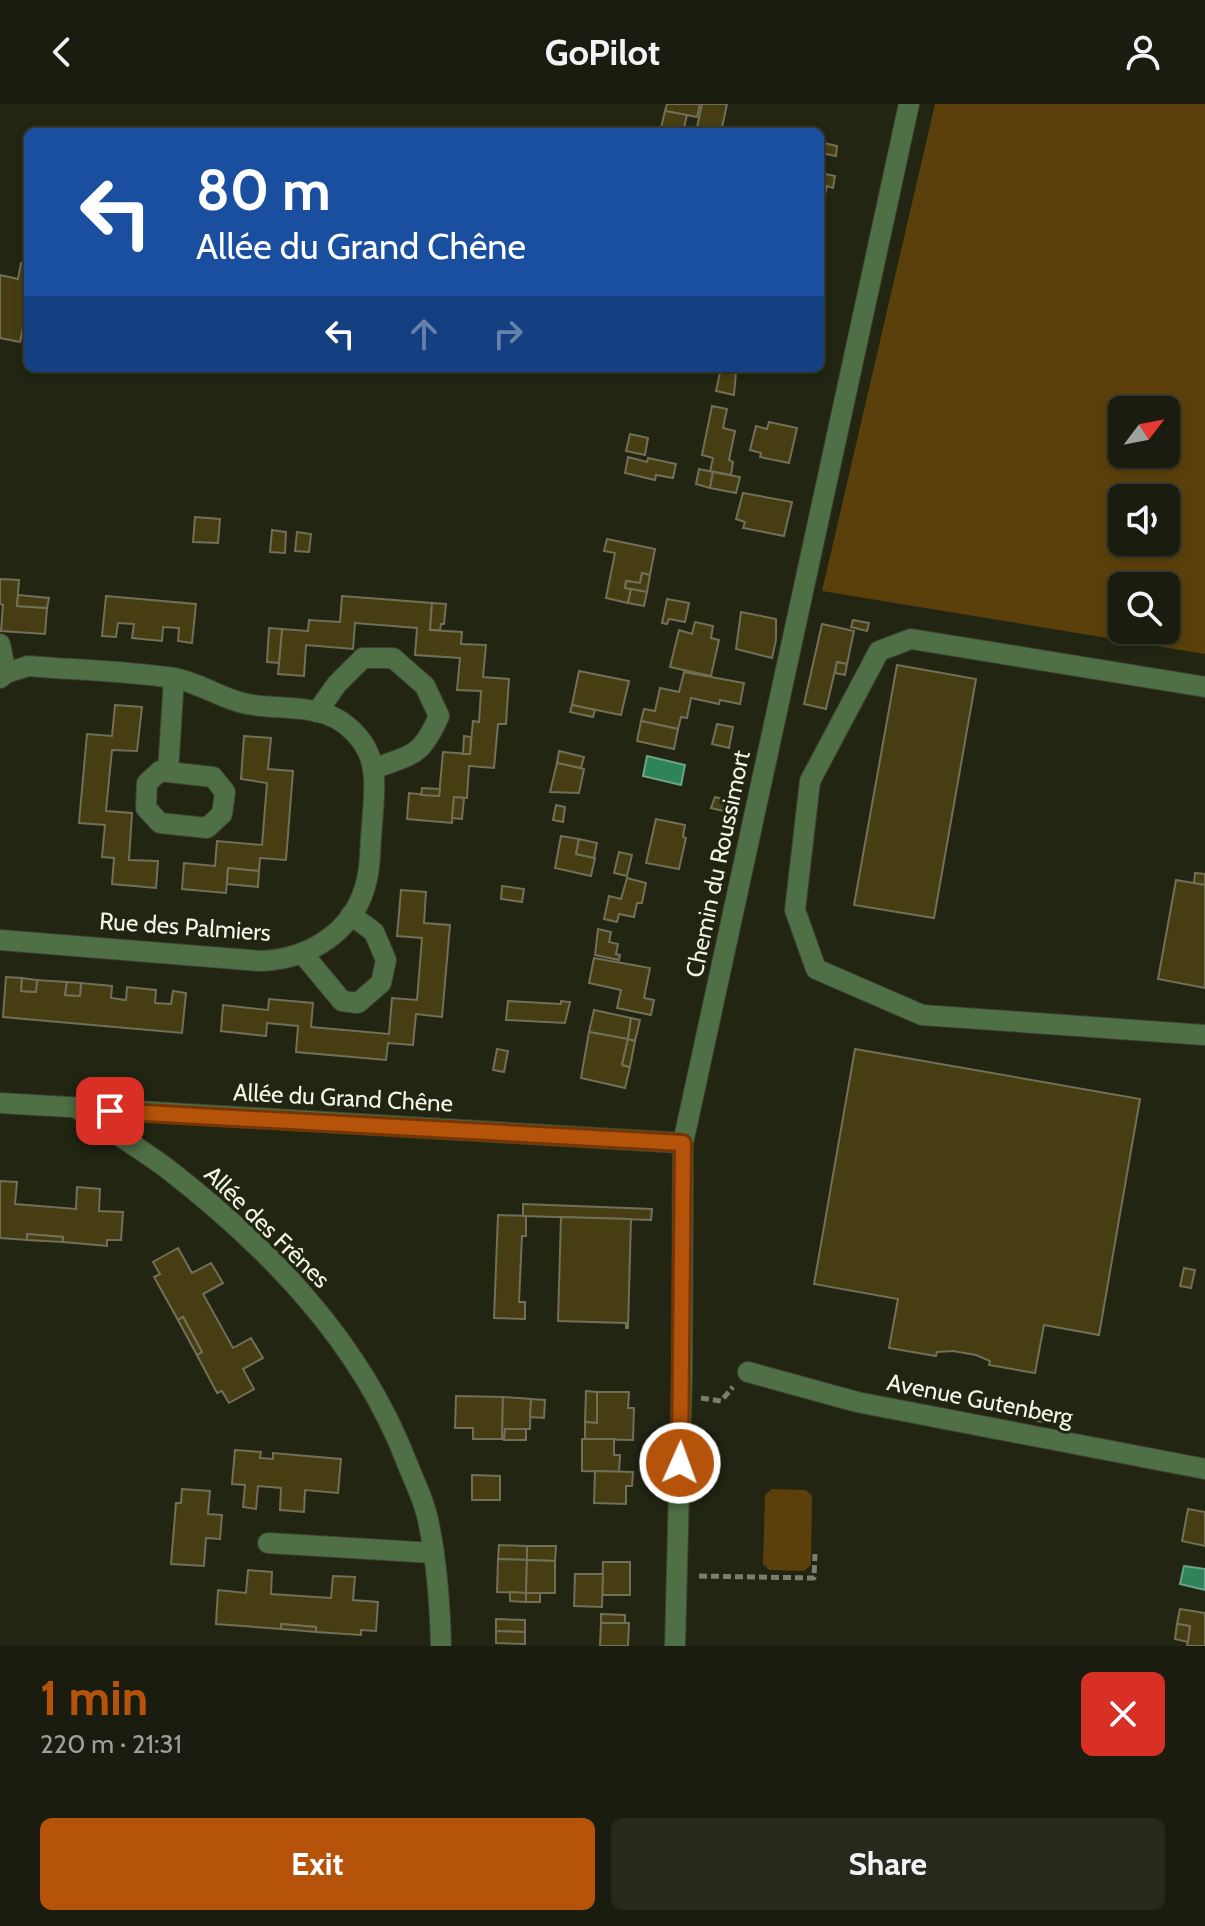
<!DOCTYPE html>
<html lang="en">
<head>
<meta charset="utf-8">
<style>
  :root { --surface:#191c0e; --page:#26291c; --text:#f1f3f6; --muted:#9fa19e; --line:#373a2e; --accent:#b45309 }
  body { margin:0; font-family:Cabin,sans-serif; background:var(--page); color:var(--text); height:100vh; display:flex; flex-direction:column; font-size:30px; white-space:nowrap }
  * { box-sizing:border-box; margin:0 }
  p { font-size:26px; color:var(--muted) }
  .icon { flex:none; width:44px; height:44px; fill:none; stroke:currentColor; stroke-width:2; stroke-linecap:round; stroke-linejoin:round }
  .map { position:relative; height:1542px; overflow:hidden }
  .sheet { display:flex; flex-direction:column; background:var(--surface); flex:1 }
  .sheet>* { flex:none }
  .hud { position:absolute; left:24px; top:24px; width:800px; height:244px; border-radius:12px; box-shadow:0 4px 12px #0003,0 0 0 2px var(--line); background:#1a4fa0; color:#fff; overflow:hidden }
  .needle { width:52px; rotate:58deg }
  .buttons { position:absolute; left:1108px; top:292px; display:grid; gap:16px }
  .buttons a { display:grid; place-items:center; width:72px; height:72px; border-radius:12px; background:var(--surface); box-shadow:0 4px 12px #0003,0 0 0 2px var(--line); font-size:40px }
  .pin { position:absolute; display:grid; place-items:center; width:68px; height:68px; color:#fff; margin:-34px; border-radius:16px; box-shadow:0 4px 12px #0006 }
  .me { position:absolute; width:88px; margin:-44px; rotate:2deg; stroke-linejoin:round; filter:drop-shadow(0 0 6px #0008) }
  .turn { display:flex; align-items:center; gap:28px; height:168px; padding:0 40px; font-size:36px }
  .turn .icon { width:104px; height:104px; stroke-width:2.5 }
  .turn b { display:block; font-size:56px; line-height:68px }
  .lanes { display:flex; align-items:center; height:76px; padding:0 40px; background:#0003; justify-content:center; gap:40px; direction:ltr }
  .lanes .off { opacity:.35 }
  .round { display:grid; place-items:center; flex:none; width:84px; height:84px; border-radius:12px; background:var(--page) }
  .headline { display:flex; align-items:center; justify-content:space-between; height:136px; padding:0 40px }
  h1 { font-size:48px; font-weight:800; line-height:60px; color:var(--accent) }
  .action { display:flex; gap:16px; margin-top:auto; padding:16px 40px }
  .action a { flex:1; height:92px; border-radius:12px; background:var(--accent); color:#fff; font-size:32px; font-weight:800; line-height:92px; text-align:center }
  .action a+a { background:var(--page); color:var(--text) }
  header { display:flex; justify-content:space-between; align-items:center; height:104px; padding:0 40px; background:var(--surface); font-size:36px; font-weight:800 }
  .map>svg:first-child { display:block }
  .green { fill:#5b400b; fill-rule:evenodd }
  .water { fill:#2e835b; stroke:#69a586; stroke-width:2 }
  .building { fill:#463e12; stroke:#726f59; stroke-width:2 }
  .lines { fill:none; stroke-linecap:round; stroke-linejoin:round }
  .minor-casing { stroke:#3e4230; stroke-width:22 }
  .path { stroke:#7b7e6e; stroke-width:5; stroke-dasharray:8 4; stroke-linecap:butt }
  .minor { stroke:#4f6f46; stroke-width:20 }
  .route-casing { stroke:#753606; stroke-width:20 }
  .route { stroke:#b45309; stroke-width:14 }
  .labels { text-anchor:middle; stroke-width:6; stroke-linejoin:round; paint-order:stroke }
  .street-label { font-size:24px; fill:#f2f5e9; stroke:#212512 }
</style>
</head>
<body>
<header><svg class="icon" aria-label="back" viewBox="0 0 24 24"><path d="M15 5l-7 7 7 7"/></svg>GoPilot<svg class="icon" aria-label="person" viewBox="0 0 24 24"><circle cx="12" cy="8" r="4"/><path d="M4 21q1-7 8-7t8 7"/></svg></header>
<div class="map">
<svg width="1205" height="1542" viewBox="0 0 1205 1542">
  <rect width="100%" height="100%" fill="#212512"/>
  <g class="green">
    <path d="M935 0H1205V550L822 487ZM1122 306H1166V350H1122ZM1122 394H1166V438H1122ZM1122 482H1166V526H1122Z"/>
    <path d="M772 1385 806 1386 812 1392 811 1461 804 1467 769 1466 763 1460 765 1391Z"/>
  </g>
  <g class="water">
    <path d="M647 652 685 661 681 681 643 672Z"/>
    <path d="M1184 1462 1205 1465V1486L1180 1480Z"/>
  </g>
  <g class="building">
    <path d="M667 0H700L697 13 665 7Z"/>
    <path d="M702 0H727L721 28H696Z"/>
    <path d="M665 7 687 11 683 28H660Z"/>
    <path d="M820 38 837 42 836 52 820 49Z"/>
    <path d="M820 69 835 72 833 84 827 82 823 99 820 98Z"/>
    <path d="M21 159 28 161V200L20 238 0 234V171L18 175Z"/>
    <path d="M721 264H740L739 268H736L734 291 716 287Z"/>
    <path d="M712 302 727 305 723 324 735 327 729 356 733 358 731 371 710 367 713 354 702 351Z"/>
    <path d="M769 318 797 324 789 359 760 353 761 349 750 346 756 322 767 325Z"/>
    <path d="M630 330 648 334 645 351 626 347Z"/>
    <path d="M628 353 647 358 648 354 676 360 673 374 656 371 655 376 625 369Z"/>
    <path d="M699 365 713 368 710 384 696 380Z"/>
    <path d="M713 368 740 373 736 389 710 384Z"/>
    <path d="M743 389 792 398 784 432 743 424 745 418 736 415Z"/>
    <path d="M195 413 220 415 218 439 193 438Z"/>
    <path d="M272 426 286 428 285 449 270 448Z"/>
    <path d="M297 428 311 430 309 448 295 447Z"/>
    <path d="M607 435 655 445 650 471 642 469 640 479 626 477 625 484 631 485 628 499 606 494 615 449 604 447Z"/>
    <path d="M642 469 650 471 647 488 625 484 626 477 640 479Z"/>
    <path d="M0 475 19 476 17 502 47 504 45 530 1 527 3 501 0 500Z"/>
    <path d="M631 485 647 488 644 502 628 499Z"/>
    <path d="M18 491 49 494 47 504 17 502Z"/>
    <path d="M106 492 196 500 192 539 178 537 179 524 163 523 162 537 132 534 134 520 118 519 116 533 102 532Z"/>
    <path d="M342 492 432 499 430 526 462 528 461 540 486 541 483 573 509 575 506 620H498L494 664 469 662 467 694 454 693 452 719 407 715 409 689 439 692 443 648 470 650 473 617 479 618 481 587 457 586 460 554 415 551 417 524 355 519 353 545 306 541 304 572 278 570 282 525 308 527 309 516 340 518Z"/>
    <path d="M667 495 689 499 685 518 669 515 667 520 662 519Z"/>
    <path d="M432 499 446 500 444 520H441L440 526H430Z"/>
    <path d="M741 508 776 515V536L772 554 736 545Z"/>
    <path d="M853 516 869 519 867 527 851 523Z"/>
    <path d="M695 518 713 522 711 534 719 536 711 572 670 563 679 526 692 530Z"/>
    <path d="M822 520 854 527 847 560 837 558 826 605 804 600Z"/>
    <path d="M269 524 282 525 279 559 267 558Z"/>
    <path d="M837 558 847 560 845 571 835 569Z"/>
    <path d="M897 561 976 575 934 814 854 801Z"/>
    <path d="M579 567 629 577 621 611 572 601Z"/>
    <path d="M684 568 744 579 740 600 720 596 719 600 691 594 687 614 681 613 678 625 641 617 644 605 655 607 660 584 679 588Z"/>
    <path d="M115 601 142 603 137 647 112 646 106 707 132 709 129 756 158 757 156 784 112 780 114 754 102 753 105 721 79 719 87 630 112 632Z"/>
    <path d="M572 601 595 606 593 613 570 608Z"/>
    <path d="M641 617 678 625 674 645 637 637Z"/>
    <path d="M717 620 733 623 729 644 712 640Z"/>
    <path d="M244 632 271 634 268 665 293 667 286 756 260 754 259 767 228 764 226 789 182 785 184 759 215 762 217 737 262 741 267 679 241 675Z"/>
    <path d="M464 632 471 633 470 650H463Z"/>
    <path d="M559 647 584 653 581 664 557 659Z"/>
    <path d="M557 659 584 665 579 689 550 688Z"/>
    <path d="M422 684 440 685 439 692 421 691Z"/>
    <path d="M454 693 464 694 462 715 452 714Z"/>
    <path d="M715 693 735 698 732 709 711 704Z"/>
    <path d="M556 701 565 703 563 718 553 716Z"/>
    <path d="M656 715 685 721 683 733 686 734 679 765 646 759Z"/>
    <path d="M561 732 579 735 576 750 595 754 591 772 555 764Z"/>
    <path d="M579 735 597 739 594 754 576 750Z"/>
    <path d="M619 748 632 751 627 772 614 769Z"/>
    <path d="M228 764 259 767 258 783 227 780Z"/>
    <path d="M1195 769 1205 770V781L1194 779Z"/>
    <path d="M627 774 646 779 642 799H637L634 813 619 810 617 818 604 815 609 792 621 795Z"/>
    <path d="M1176 776 1205 781V884L1158 875Z"/>
    <path d="M502 782 524 785 522 798 501 795Z"/>
    <path d="M401 786 426 788 424 819 450 821 442 913 416 910 413 941 388 939 386 956 296 948 298 922 267 919 266 932 221 927 223 901 268 906 269 895 313 899 311 923 389 930 392 894 417 896 422 834 397 832Z"/>
    <path d="M598 825 611 828 609 838 618 840 616 850 620 851 619 856 595 851Z"/>
    <path d="M594 854 650 864 644 894 654 896 651 911 617 904 621 886 589 879Z"/>
    <path d="M6 873 22 874 21 887 36 888 37 876 67 878 65 891 80 892 81 879 112 882 111 894 126 896 127 883 156 886 155 899 171 900 173 887 186 889 182 929 3 913Z"/>
    <path d="M22 874 37 876 36 888 21 887Z"/>
    <path d="M67 878 81 879 80 892 65 891Z"/>
    <path d="M508 897 561 900V897L570 898 565 919 506 916Z"/>
    <path d="M594 906 631 914 628 935 589 928Z"/>
    <path d="M631 914 640 916 635 937 628 935Z"/>
    <path d="M589 928 628 935 622 961 630 963 625 984 581 974Z"/>
    <path d="M628 935 635 937 630 963 622 961Z"/>
    <path d="M497 945 508 947 504 968 493 966Z"/>
    <path d="M855 945 1140 995 1099 1231 1044 1221 1035 1269 989 1261 990 1257 976 1251 953 1247 937 1248 936 1252 889 1244 898 1195 814 1180Z"/>
    <path d="M0 1077 17 1078 15 1100 76 1105 77 1083 100 1085 99 1107 123 1108 121 1136H107V1142L63 1138V1133L27 1130V1136L0 1134Z"/>
    <path d="M523 1100 652 1105 651 1116 523 1112Z"/>
    <path d="M498 1111 526 1112V1132H522L519 1198H525V1215L494 1214Z"/>
    <path d="M561 1113 631 1115 628 1224H626V1219L558 1217Z"/>
    <path d="M27 1130 63 1133V1138L27 1136Z"/>
    <path d="M178 1144 192 1169 211 1159 223 1179 203 1190 233 1244 251 1234 263 1254 243 1265 254 1285 229 1299 222 1287 217 1289 197 1251 202 1248 183 1213 178 1216 154 1173 160 1170 153 1158Z"/>
    <path d="M1184 1164 1195 1166 1191 1184 1180 1182Z"/>
    <path d="M183 1213 202 1248 197 1251 178 1216Z"/>
    <path d="M586 1287 597 1288V1319L585 1318Z"/>
    <path d="M597 1288H629L628 1304H634L633 1336 585 1335V1318L597 1319Z"/>
    <path d="M456 1292 503 1293 502 1335H473V1324H455Z"/>
    <path d="M503 1293 531 1295 530 1325H505L504 1336 502 1335Z"/>
    <path d="M531 1295 545 1296 544 1314 530 1313Z"/>
    <path d="M1038 1305 1054 1308 1052 1319 1035 1317Z"/>
    <path d="M505 1325H526V1336H504Z"/>
    <path d="M582 1335H614V1351H620L619 1368 582 1367Z"/>
    <path d="M235 1346 261 1348 260 1354 273 1355V1349L341 1355 338 1389 305 1386 304 1408 280 1406 281 1384 258 1382 256 1405 243 1403 245 1381 232 1380Z"/>
    <path d="M595 1367 633 1368 632 1382H626V1400L594 1399Z"/>
    <path d="M472 1371 500 1372V1396H472Z"/>
    <path d="M182 1385 210 1387 208 1410 222 1411 220 1435 206 1434 204 1462 171 1460 176 1399H181Z"/>
    <path d="M1188 1405 1205 1408V1442L1182 1437Z"/>
    <path d="M499 1441 527 1442V1456L498 1455Z"/>
    <path d="M527 1442H556L555 1457 527 1456Z"/>
    <path d="M498 1455 527 1456 526 1489 497 1488Z"/>
    <path d="M527 1456 555 1457V1489H526Z"/>
    <path d="M603 1458H630V1491H602Z"/>
    <path d="M248 1466 272 1468 271 1490 331 1494 333 1472 355 1473 353 1496 378 1498 376 1527 361 1526V1531L316 1528V1523L281 1520V1525L216 1520 218 1486 246 1489Z"/>
    <path d="M575 1470H603L602 1503 574 1502Z"/>
    <path d="M510 1488 526 1489V1498L510 1497Z"/>
    <rect x="526" y="1489" width="14" height="9"/>
    <path d="M1180 1505 1205 1509V1542H1187L1190 1522 1177 1520Z"/>
    <path d="M601 1510 625 1511V1519H601Z"/>
    <path d="M496 1515 525 1516V1528L496 1527Z"/>
    <path d="M601 1519H629L628 1542H600Z"/>
    <path d="M281 1520 316 1523V1528L281 1525Z"/>
    <path d="M1177 1520 1190 1522 1188 1538 1175 1535Z"/>
    <path d="M496 1527 525 1528V1540L496 1539Z"/>
  </g>
  <g class="lines">
    <defs>
      <g id="minor">
        <path d="M0 540 6 569"/>
        <path d="M0 574 6 569 28 562C76 566 125 567 173 574 199 578 221 595 247 600 277 606 316 600 342 618 381 646 375 678 372 721 370 739 371 758 367 775 356 827 310 855 261 857L0 836"/>
        <path d="M1205 583 911 535 879 547 810 677 795 806 816 865 922 911 1205 931"/>
        <path d="M317 608 337 580 363 554H393L425 582 439 612C421 653 413 650 373 665"/>
        <path d="M168 668 213 673 225 688 222 710 207 724 160 719 146 704 147 679 160 667 168 668 174 574"/>
        <path d="M303 850 342 897 358 899 381 879 386 856 374 828 351 811"/>
        <path d="M0 999 683 1039"/>
        <path d="M78 1005C108 1025 140 1044 169 1066 269 1144 361 1238 407 1359 414 1377 424 1396 428 1416 437 1458 440 1499 441 1542"/>
        <path d="M748 1268 857 1298 1205 1365"/>
        <path d="M268 1439 434 1449"/>
        <path d="M675 1542 682 1268 683 1039 909 0"/>
      </g>
    </defs>
    <use href="#minor" class="minor-casing"/>
    <g class="path">
      <path d="M701 1294 721 1297 733 1283"/>
      <path d="M699 1472 814 1474 815 1450"/>
    </g>
    <use href="#minor" class="minor"/>
  </g>
  <g class="lines">
    <defs>
      <path id="route" d="M110 1007 683 1039 680 1359"/>
    </defs>
    <use href="#route" class="route-casing"/>
    <use href="#route" class="route"/>
  </g>
  <g class="labels">
    <g class="street-label">
      <text transform="translate(718 760) rotate(-78)" y="8">Chemin du Roussimort</text>
      <text transform="translate(185 823) rotate(4)" y="8">Rue des Palmiers</text>
      <text transform="translate(343 994) rotate(3)" y="8">Allée du Grand Chêne</text>
      <text transform="translate(267 1123) rotate(44)" y="8">Allée des Frênes</text>
      <text transform="translate(980 1296) rotate(11)" y="8">Avenue Gutenberg</text>
    </g>
  </g>
</svg>
<div class="buttons">
<a><svg class="needle" viewBox="-14 -14 28 28"><path d="M0-13l5 13h-10z" fill="#e53935"/><path d="M0 13l5-13h-10z" fill="#9fa19e"/></svg></a>
<a><svg class="icon" aria-label="sound" viewBox="0 0 24 24"><path d="M4 9h4l5-4v14l-5-4H4zM17 9q2 3 0 6"/></svg></a>
<a><svg class="icon" aria-label="search" viewBox="0 0 24 24"><circle cx="10" cy="10" r="6"/><path d="M15 15l6 6"/></svg></a>
</div>
<div class="pin" style="left:110px;top:1007px;background:#d93025"><svg class="icon" aria-label="arrive" viewBox="0 0 24 24"><path d="M6 21V4h12l-3 4 3 4H6"/></svg></div>
<svg class="me" style="left:680px;top:1359px" viewBox="-20 -20 40 40"><circle r="17" fill="#b45309" stroke="#fff" stroke-width="3"/><path d="M0-11L8 9 0 5-8 9z" fill="#fff"/></svg>
<div class="hud">
<div class="turn"><svg class="icon" aria-label="left" viewBox="0 0 24 24"><path d="M17 20v-9H6M10 6l-5 5 5 5"/></svg><div><b>80 m</b>Allée du Grand Chêne</div></div>
<div class="lanes"><svg class="icon" aria-label="left" viewBox="0 0 24 24"><path d="M17 20v-9H6M10 6l-5 5 5 5"/></svg><svg class="icon off" aria-label="ahead" viewBox="0 0 24 24"><path d="M12 20V5M6 11l6-6 6 6"/></svg><svg class="icon off" aria-label="right" viewBox="0 0 24 24"><path d="M7 20v-9h11M14 6l5 5-5 5"/></svg></div>
</div>
</div>
<section class="sheet">
<div class="headline"><div><h1>1 min</h1><p>220 m · 21:31</p></div><a class="round" style="background:#d93025;color:#fff"><svg class="icon" aria-label="close" viewBox="0 0 24 24"><path d="M6 6l12 12M18 6L6 18"/></svg></a></div>
<div class="action"><a>Exit</a><a>Share</a></div>
</section>
</body>
</html>
